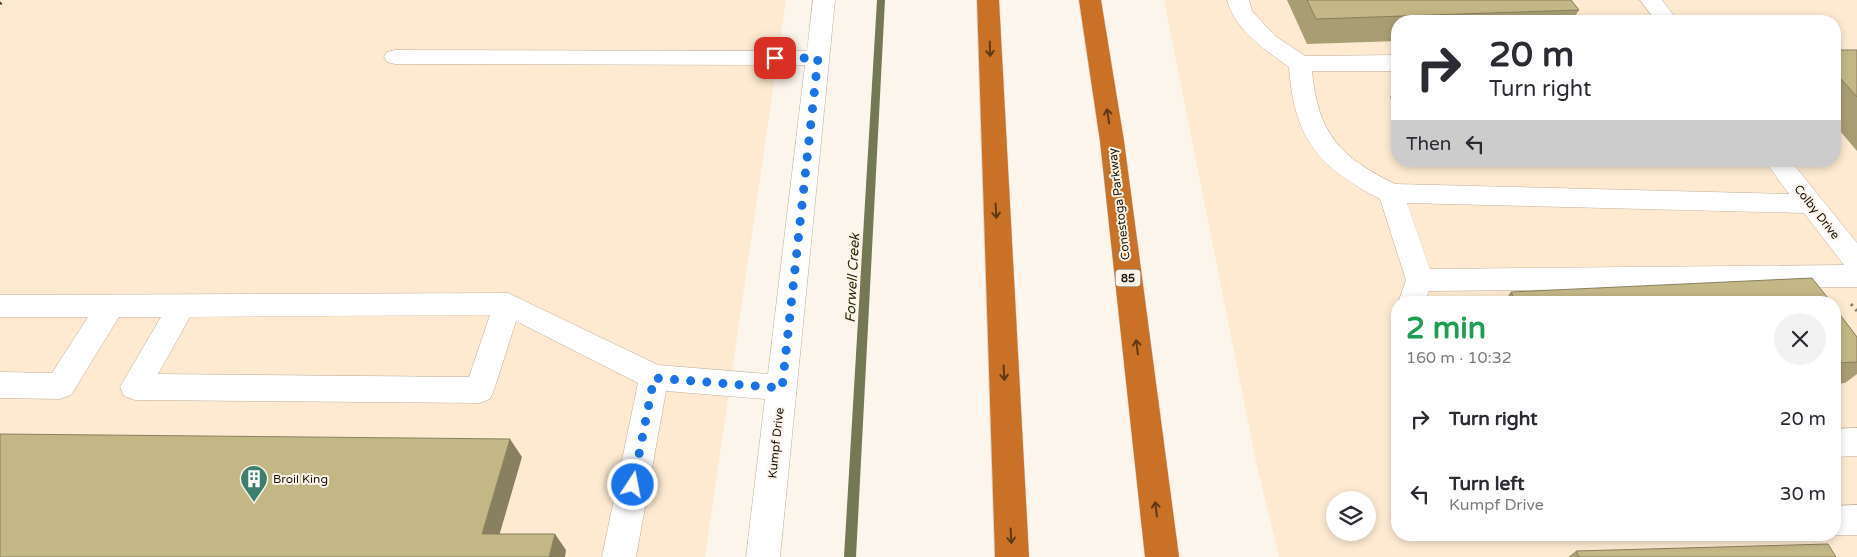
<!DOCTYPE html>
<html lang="en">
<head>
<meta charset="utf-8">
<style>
  :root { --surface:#fff; --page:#f2f2f3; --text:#2b2b33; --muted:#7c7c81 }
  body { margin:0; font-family:"Varela Round",sans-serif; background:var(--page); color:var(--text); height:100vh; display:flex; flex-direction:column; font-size:19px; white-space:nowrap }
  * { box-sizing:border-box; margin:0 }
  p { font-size:16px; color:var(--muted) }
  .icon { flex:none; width:28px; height:28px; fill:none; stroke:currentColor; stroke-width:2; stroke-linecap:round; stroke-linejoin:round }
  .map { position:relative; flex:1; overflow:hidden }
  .sheet { position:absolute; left:1391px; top:296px; width:450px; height:245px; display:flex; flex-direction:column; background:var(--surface); border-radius:20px; box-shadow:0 2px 8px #0003 }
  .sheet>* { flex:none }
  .top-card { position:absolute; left:1391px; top:15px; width:450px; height:152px; border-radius:20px; box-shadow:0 2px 8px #0003; background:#fff; color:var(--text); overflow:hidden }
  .fabs { position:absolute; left:1326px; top:491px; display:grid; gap:10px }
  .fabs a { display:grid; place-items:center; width:50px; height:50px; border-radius:50%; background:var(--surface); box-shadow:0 2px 8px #0003; font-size:25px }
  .pin { position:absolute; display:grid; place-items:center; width:42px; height:42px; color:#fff; margin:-21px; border-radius:10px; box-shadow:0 2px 8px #0006 }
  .me { position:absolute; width:55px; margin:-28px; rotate:11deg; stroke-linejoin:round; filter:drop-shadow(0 0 4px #0008) }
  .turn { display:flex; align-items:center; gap:18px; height:105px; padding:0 15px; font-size:22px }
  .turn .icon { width:65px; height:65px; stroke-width:2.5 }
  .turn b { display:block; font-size:35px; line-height:42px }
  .then { display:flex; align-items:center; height:48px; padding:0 15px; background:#0003; gap:10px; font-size:19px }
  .round { display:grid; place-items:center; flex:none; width:52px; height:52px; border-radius:26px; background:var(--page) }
  .headline { display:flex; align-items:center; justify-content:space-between; height:85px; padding:0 15px }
  h1 { font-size:30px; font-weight:800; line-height:38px; color:#1e9e55 }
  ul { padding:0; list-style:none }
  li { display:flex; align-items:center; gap:15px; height:75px; padding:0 15px }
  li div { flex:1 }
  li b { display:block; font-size:19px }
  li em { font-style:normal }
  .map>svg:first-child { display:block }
  .built { fill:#fdead1; fill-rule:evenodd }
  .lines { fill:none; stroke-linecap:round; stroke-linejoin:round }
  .stream { fill:#757854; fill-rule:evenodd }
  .minor-casing { stroke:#bead95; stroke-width:1 }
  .highway-casing { stroke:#d6d5d3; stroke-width:1 }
  .path-far1 { stroke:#847d74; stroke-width:2.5; stroke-dasharray:2 3; stroke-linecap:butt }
  .path { stroke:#847d74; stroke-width:3; stroke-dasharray:2.5 4.5; stroke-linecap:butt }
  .minor { fill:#fff; fill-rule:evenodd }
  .highway { fill:#c97127; fill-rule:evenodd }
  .rail { stroke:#3e382f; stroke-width:3; stroke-dasharray:2 4.5; stroke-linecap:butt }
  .wall { fill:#a89d73 }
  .shaded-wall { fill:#88805e }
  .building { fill:#c3b786; stroke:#88805e }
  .oneway { stroke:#5f3916 }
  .route { stroke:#1a73e8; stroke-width:9; stroke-dasharray:0 16.2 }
  .labels { text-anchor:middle; stroke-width:4; stroke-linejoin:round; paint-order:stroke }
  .shield { fill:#fcf5eb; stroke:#5d574e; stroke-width:1 }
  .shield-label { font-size:11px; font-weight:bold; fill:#19130a }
  .street-label { font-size:12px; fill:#19130a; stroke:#fcf5eb }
  .poi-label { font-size:12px; fill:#19130a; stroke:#fcf5eb; text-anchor:start }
  .water-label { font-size:14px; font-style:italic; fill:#292d06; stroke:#fcf5eb }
</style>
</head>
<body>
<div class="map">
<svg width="1857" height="557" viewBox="0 0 1857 557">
  <rect width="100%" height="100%" fill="#fcf5eb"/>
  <g class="built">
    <path d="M0 0H786L705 557H0Z"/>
    <path d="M1164 0H1857V557H1279L1256 462ZM1398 21H1835V161H1398ZM1398 302H1835V535H1398ZM1335 500H1368V532H1335Z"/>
  </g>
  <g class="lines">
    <path class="stream" d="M877 0H885L856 557H844Z"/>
    <defs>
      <g id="minor">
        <path d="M813 0H835L780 557H746L765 399 666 391 636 557H602L638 383 516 321 494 390 490 399 479 403 135 400 124 396 120 387 161 317H119L71 395 60 399 0 398V372L52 373 88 317H0V295L508 293 658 365 768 374 805 65 395 64 387 62 384 57 387 52 395 50 807 51ZM490 315 469 377 158 374 190 317Z"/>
        <path d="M1227 0H1249L1252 11 1275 36 1305 56 1398 55V71H1312C1318 134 1340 157 1395 184L1789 194 1765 161H1791L1857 243V287L1429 291 1425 302 1398 303 1406 280 1380 199C1318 167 1294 138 1289 67 1264 49 1236 31 1227 0ZM1407 203 1804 213 1844 265 1430 269Z"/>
        <path d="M1640 0H1662L1678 21H1656Z"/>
        <path d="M1857 428V456L1835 457V429Z"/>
        <path d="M1857 505V535H1832H1835V506Z"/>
      </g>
      <g id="highway">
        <path d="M977 0H999L1029 557H995Z"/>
        <path d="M1079 0H1101L1124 141 1179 557H1145L1100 141Z"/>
      </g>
    </defs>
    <use href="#minor" class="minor-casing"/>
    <use href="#highway" class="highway-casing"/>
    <path class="path-far1" d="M1744 161 1750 169"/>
    <path class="path" d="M1851 304 1857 311"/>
    <use href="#minor" class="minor"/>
    <use href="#highway" class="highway"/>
    <path class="rail" d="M0 4 4 0"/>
  </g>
  <g class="wall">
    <path d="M1287 0H1571L1579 10 1572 21H1398V41L1307 44Z"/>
    <path d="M1835 50H1857V151L1835 125Z"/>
    <path d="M1398 80V113L1390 97Z"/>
    <path d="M1511 292 1831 302H1503Z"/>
    <path d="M1835 308 1857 337V374L1845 383 1835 384Z"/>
    <path d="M1576 551 1836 557H1568Z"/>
  </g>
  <g class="shaded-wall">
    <path d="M510 439 522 457 495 550 482 534Z"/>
    <path d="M555 534 566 550 565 557H549Z"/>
  </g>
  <g class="building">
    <path d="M1307 0H1571L1579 10 1316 19Z"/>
    <path d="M1835 50H1857V97L1835 72Z"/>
    <path d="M1812 278 1831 302H1516L1511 292Z"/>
    <path d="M1835 308 1857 337V362L1835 363Z"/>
    <path d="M0 434 510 439 482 534H555L549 557H0Z"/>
    <path d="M1828 544 1836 557H1579L1576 551Z"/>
  </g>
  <defs><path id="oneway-shaft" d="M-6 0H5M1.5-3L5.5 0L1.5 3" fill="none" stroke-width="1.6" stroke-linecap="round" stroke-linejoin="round" transform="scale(1.25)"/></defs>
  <g class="oneway">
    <use href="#oneway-shaft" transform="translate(990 49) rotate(88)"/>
    <use href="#oneway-shaft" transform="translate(1108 116) rotate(-99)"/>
    <use href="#oneway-shaft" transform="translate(996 211) rotate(87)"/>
    <use href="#oneway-shaft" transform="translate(1137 347) rotate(-97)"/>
    <use href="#oneway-shaft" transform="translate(1004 373) rotate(87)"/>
    <use href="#oneway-shaft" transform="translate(1156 509) rotate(-97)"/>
    <use href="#oneway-shaft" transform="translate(1011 536) rotate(87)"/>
  </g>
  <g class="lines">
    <path class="route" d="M633 485 654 378 782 388 818 58H775"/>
  </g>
  <defs>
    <symbol id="building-pin" viewBox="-11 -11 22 30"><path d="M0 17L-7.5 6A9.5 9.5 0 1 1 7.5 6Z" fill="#3d7e6d" stroke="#fcf5eb"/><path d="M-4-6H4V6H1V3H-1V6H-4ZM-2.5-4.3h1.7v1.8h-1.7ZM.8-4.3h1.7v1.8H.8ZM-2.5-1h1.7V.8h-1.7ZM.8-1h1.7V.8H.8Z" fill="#fff"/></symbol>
  </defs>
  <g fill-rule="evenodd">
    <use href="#building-pin" x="238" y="463" width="32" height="43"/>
  </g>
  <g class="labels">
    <rect class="shield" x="1115.5" y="269.5" width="25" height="17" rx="4"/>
    <g class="shield-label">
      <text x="1128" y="282">85</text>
    </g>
    <g class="street-label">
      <text transform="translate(1119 204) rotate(-97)" y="4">Conestoga Parkway</text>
      <text transform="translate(1817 212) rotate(52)" y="4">Colby Drive</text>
      <text transform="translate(776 443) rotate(-84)" y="4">Kumpf Drive</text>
    </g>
    <g class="poi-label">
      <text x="273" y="483">Broil King</text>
    </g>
    <g class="water-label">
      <text transform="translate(852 278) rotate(-87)" y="5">Forwell Creek</text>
    </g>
  </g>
</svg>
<div class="fabs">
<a><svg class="icon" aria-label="layers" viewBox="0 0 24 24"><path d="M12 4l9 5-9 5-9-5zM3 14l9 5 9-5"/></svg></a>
</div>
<div class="pin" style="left:775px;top:58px;background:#d93025"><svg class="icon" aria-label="arrive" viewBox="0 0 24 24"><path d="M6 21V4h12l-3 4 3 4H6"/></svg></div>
<svg class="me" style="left:633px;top:485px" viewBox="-20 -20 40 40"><circle r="17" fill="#1a73e8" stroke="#fff" stroke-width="3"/><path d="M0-11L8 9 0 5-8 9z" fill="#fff"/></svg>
<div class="top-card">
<div class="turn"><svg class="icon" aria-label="right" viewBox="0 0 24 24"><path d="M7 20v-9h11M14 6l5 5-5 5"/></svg><div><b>20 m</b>Turn right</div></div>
<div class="then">Then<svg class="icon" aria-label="left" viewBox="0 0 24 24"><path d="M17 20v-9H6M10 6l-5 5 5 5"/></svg></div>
</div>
<section class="sheet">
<div class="headline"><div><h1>2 min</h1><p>160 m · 10:32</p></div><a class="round"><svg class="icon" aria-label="close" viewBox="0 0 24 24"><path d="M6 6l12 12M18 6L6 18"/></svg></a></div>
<ul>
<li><svg class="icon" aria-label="right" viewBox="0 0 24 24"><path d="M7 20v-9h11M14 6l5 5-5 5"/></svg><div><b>Turn right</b></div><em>20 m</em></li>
<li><svg class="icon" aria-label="left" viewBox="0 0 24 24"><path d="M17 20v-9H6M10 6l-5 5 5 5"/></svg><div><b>Turn left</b><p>Kumpf Drive</p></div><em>30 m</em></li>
</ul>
</section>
</div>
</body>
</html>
